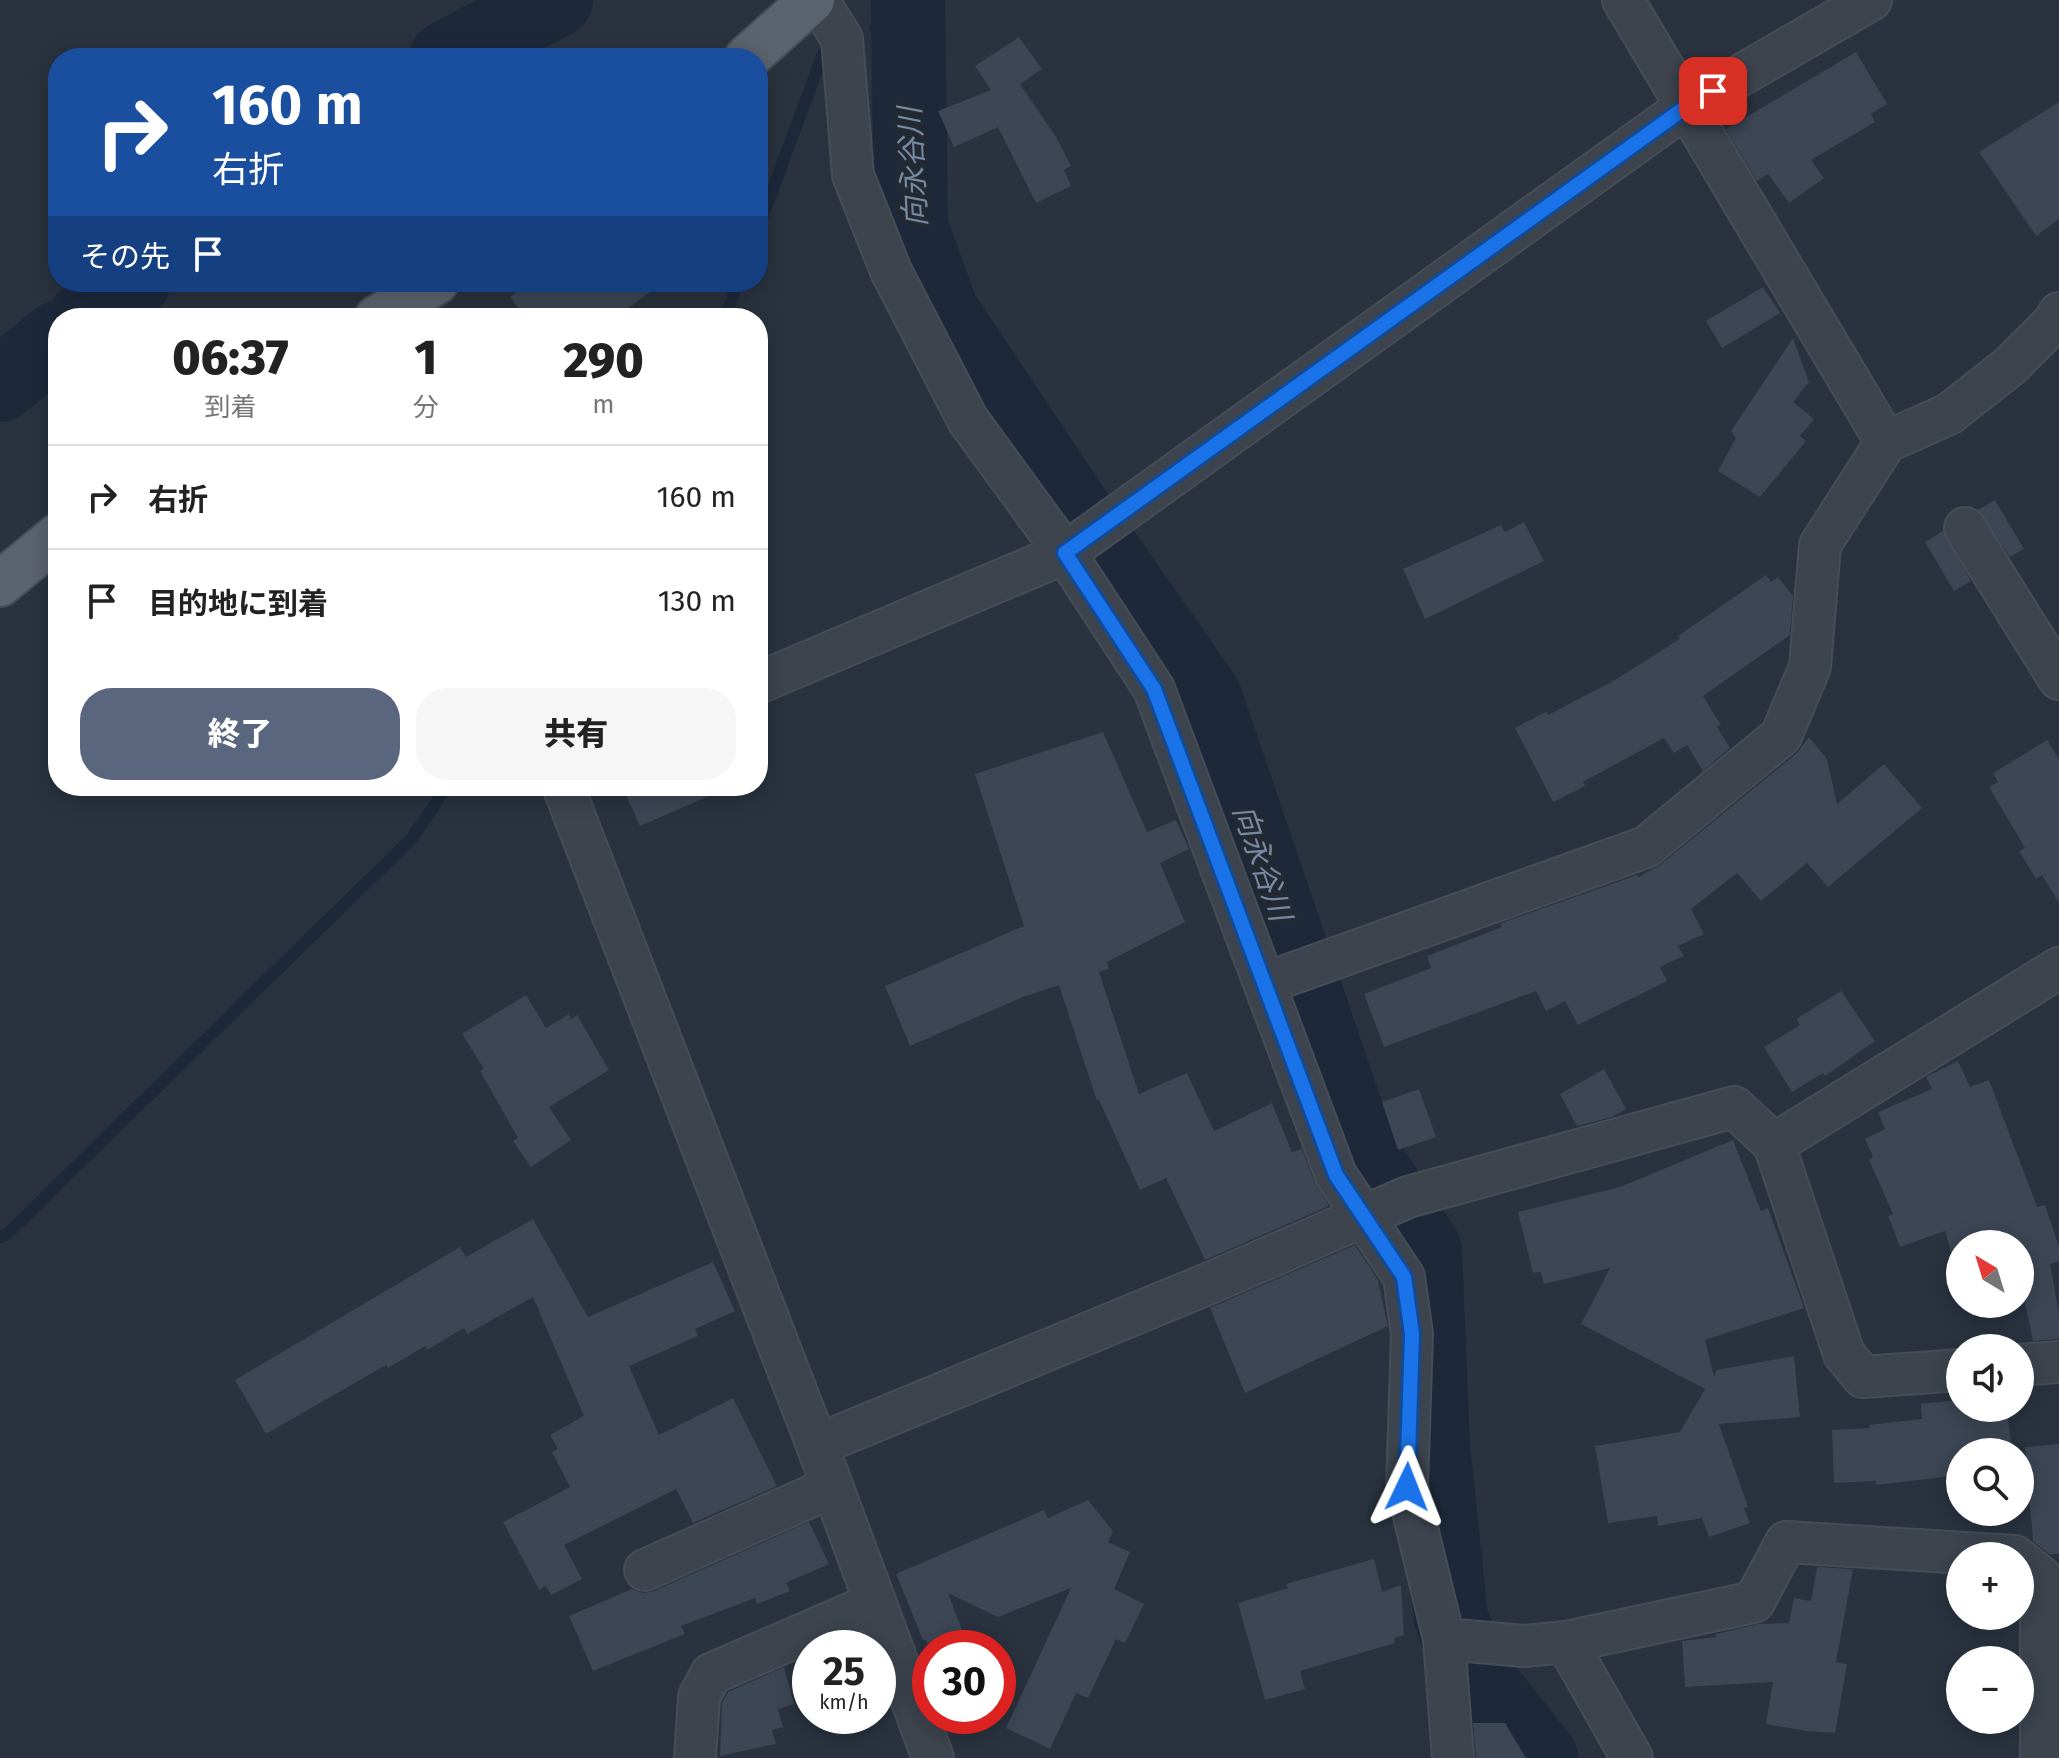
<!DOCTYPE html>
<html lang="ja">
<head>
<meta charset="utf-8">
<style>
  :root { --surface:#fff; --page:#f6f6f6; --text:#222; --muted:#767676; --line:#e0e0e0; --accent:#59667d }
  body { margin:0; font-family:"Fira Sans","Noto Sans JP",sans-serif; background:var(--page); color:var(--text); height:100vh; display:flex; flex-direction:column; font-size:30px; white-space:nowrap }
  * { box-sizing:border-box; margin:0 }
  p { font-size:26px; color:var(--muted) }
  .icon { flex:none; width:44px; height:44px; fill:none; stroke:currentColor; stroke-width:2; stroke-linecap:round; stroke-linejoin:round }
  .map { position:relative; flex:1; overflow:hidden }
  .drawer { position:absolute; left:48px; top:308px; width:720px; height:488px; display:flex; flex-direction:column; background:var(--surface); border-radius:32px; box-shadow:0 4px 20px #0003 }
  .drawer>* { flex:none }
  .hud { position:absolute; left:48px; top:48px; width:720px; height:244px; border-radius:32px; box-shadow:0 4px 20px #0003; background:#1a4fa0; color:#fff; overflow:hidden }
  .needle { width:52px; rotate:322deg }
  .buttons { position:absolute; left:1946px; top:1230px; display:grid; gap:16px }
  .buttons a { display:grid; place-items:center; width:88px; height:88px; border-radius:50%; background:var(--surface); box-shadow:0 4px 20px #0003; font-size:40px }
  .speed { position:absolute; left:792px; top:1630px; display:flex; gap:16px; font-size:40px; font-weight:700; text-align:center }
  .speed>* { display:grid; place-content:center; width:104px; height:104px; border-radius:50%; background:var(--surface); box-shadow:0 4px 20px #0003; line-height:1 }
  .speed small { font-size:20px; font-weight:400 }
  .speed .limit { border:12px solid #d22; background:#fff; color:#111 }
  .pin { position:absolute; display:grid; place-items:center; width:68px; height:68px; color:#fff; margin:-34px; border-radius:16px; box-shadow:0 4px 12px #0006 }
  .me { position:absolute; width:88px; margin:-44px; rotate:2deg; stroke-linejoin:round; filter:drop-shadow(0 0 6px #0008) }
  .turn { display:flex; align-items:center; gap:28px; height:168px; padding:0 32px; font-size:36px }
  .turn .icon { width:104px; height:104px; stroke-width:2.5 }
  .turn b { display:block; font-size:56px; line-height:68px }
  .then { display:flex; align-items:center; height:76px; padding:0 32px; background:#0003; gap:16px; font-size:30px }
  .eta { display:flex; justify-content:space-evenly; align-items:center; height:136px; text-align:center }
  .eta b { font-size:48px; font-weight:800; line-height:56px }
  .primary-button { display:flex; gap:16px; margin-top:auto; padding:16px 32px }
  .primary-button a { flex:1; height:92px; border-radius:32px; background:var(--accent); color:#fff; font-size:32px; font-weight:800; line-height:92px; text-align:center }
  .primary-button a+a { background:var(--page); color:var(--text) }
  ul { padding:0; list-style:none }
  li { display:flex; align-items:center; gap:24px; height:104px; padding:0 32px; border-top:2px solid var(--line) }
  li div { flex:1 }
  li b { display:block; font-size:30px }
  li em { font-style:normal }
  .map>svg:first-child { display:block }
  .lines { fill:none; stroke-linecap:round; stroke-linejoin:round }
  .stream { stroke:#1d293b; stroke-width:12 }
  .river { stroke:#1d293b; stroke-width:74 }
  .building { fill:#3c4654 }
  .minor-casing { stroke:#464d57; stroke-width:44 }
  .major-casing { stroke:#464d57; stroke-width:48 }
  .minor { stroke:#3d444e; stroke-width:40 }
  .major { stroke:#5b636e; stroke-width:44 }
  .route-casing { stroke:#114b97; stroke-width:20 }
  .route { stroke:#1a73e8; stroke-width:14 }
  .labels { text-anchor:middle; stroke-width:8; stroke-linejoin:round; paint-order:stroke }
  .water-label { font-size:30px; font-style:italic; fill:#7789a3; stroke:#222933 }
</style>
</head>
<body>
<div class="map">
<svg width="2059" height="1758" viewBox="0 0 2059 1758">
  <rect width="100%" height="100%" fill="#29323e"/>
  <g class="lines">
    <g class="stream">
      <path d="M875 28 908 26"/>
      <path d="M758 229 823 54"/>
      <path d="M725 318 738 282"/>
      <path d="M0 1237 7 1234 411 839 448 786"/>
    </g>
    <g class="river">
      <path d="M908 0 911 227 942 312 1070 504 1205 697 1358 1146 1425 1250 1433 1447 1451 1618 1470 1668 1541 1758"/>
      <path d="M446 58 556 0"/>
      <path d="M85 318 133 282"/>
      <path d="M0 385 58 338"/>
    </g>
  </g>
  <g class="building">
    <path d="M1019 37 1042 69 1020 84 1056 137 1071 166 1064 170 1071 186 1036 203 998 127 954 147 938 111 991 90 975 66Z"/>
    <path d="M1856 52 1887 104 1871 114 1875 122 1811 160 1824 178 1789 203 1768 174 1757 181 1726 129Z"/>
    <path d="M2059 102V219L2036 236 1979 152Z"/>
    <path d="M530 282H663L615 318H526L510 297Z"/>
    <path d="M1763 287 1780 313 1722 348 1706 321Z"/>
    <path d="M1793 338 1809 382 1793 402 1814 419 1800 436 1806 441 1760 497 1718 471 1736 438 1731 431Z"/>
    <path d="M1995 500 2024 549 2010 557 1978 510Z"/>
    <path d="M1524 522 1544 561 1425 619 1403 569 1501 525 1505 532Z"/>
    <path d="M1943 531 1971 581 1954 591 1925 542Z"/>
    <path d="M1766 575 1771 582 1778 577 1793 596 1790 635 1703 696 1721 725 1717 727 1730 748 1703 771 1687 745 1674 753 1664 738 1583 782 1585 786 1553 802 1515 728 1546 712 1548 715 1613 681 1680 639 1678 636Z"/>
    <path d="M1103 732 1147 832 1176 820 1189 849 1160 863 1185 922 1107 962 1109 969 1099 972 1139 1094 1187 1073 1214 1131 1272 1103 1292 1152 1302 1149 1315 1183 1329 1206 1205 1260 1166 1178 1140 1190 1099 1100 1097 1101 1059 985 1023 997 910 1046 885 986 1024 926 975 774Z"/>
    <path d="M1809 737 1827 759 1837 804 1884 764 1922 808 1828 887 1807 863 1761 901 1737 873 1691 909 1704 934 1678 946 1684 956 1660 967 1667 981 1578 1025 1565 1001 1546 1011 1536 991 1384 1047 1364 994 1431 968 1427 956 1502 927 1501 923 1637 875 1639 877 1660 865 1796 754Z"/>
    <path d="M2047 740 2059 759V903L2042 875 2036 879 2019 851 2025 848 1989 787 1998 782 1993 773Z"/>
    <path d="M622 786H732L640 826Z"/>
    <path d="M1841 991 1875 1041 1825 1076 1823 1073 1792 1092 1764 1047 1800 1025 1796 1019Z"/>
    <path d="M526 995 546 1028 569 1014 571 1019 577 1015 609 1070 549 1107 571 1140 531 1167 513 1141 518 1138 480 1071 484 1069 462 1034Z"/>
    <path d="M1958 1061 1970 1087 1989 1080 2037 1207 2045 1205 2059 1247V1261L2050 1264 2059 1314V1339L2033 1341 2020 1278V1244H1960V1283L1945 1231 1900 1247 1888 1216 1893 1214 1869 1160 1873 1157 1865 1139 1885 1129 1878 1112 1932 1089 1926 1077Z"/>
    <path d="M1604 1069 1626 1109 1612 1117 1577 1126 1560 1094Z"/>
    <path d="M1419 1089 1436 1137 1398 1150 1382 1102Z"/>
    <path d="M1733 1140 1761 1211 1768 1208 1804 1308 1705 1340 1714 1376 1717 1370 1794 1356 1800 1417 1719 1424 1748 1507 1744 1508 1750 1523 1709 1537 1702 1518 1658 1526 1657 1516 1608 1523 1595 1446 1680 1432 1705 1389 1581 1324 1610 1268 1544 1284 1541 1272 1533 1273 1518 1212 1620 1187Z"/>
    <path d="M533 1219 588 1317 713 1262 735 1311 695 1329 698 1336 629 1366 659 1435 733 1398 777 1486 693 1523 676 1489 564 1545 582 1579 551 1595 546 1586 539 1590 503 1522 570 1487 552 1452 558 1449 550 1435 584 1416 533 1297 467 1334 464 1328 427 1350 425 1346 388 1368 386 1365 266 1434 235 1380 460 1247 466 1257Z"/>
    <path d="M1355 1245 1378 1280 1388 1326 1245 1393 1210 1308Z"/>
    <path d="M1960 1400V1408H2007L2012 1452H1960V1475L1876 1485V1481L1834 1483 1832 1430 1870 1428 1869 1425 1922 1419 1921 1404Z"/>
    <path d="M2059 1444V1554H2049L2033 1541 2025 1447Z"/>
    <path d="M1088 1500 1113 1531 1108 1542 1130 1552 1114 1589 1144 1604 1125 1643 1116 1639 1088 1698 1076 1693 1050 1749 1006 1728 1071 1588 998 1617 948 1593 966 1640 946 1648 930 1650 925 1639 923 1640 896 1574 1044 1510 1048 1518Z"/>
    <path d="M809 1522 829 1564 786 1583 790 1591 757 1604 755 1598 681 1626 685 1634 593 1671 569 1616 632 1589 643 1593 654 1591Z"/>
    <path d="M1374 1559 1382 1592 1401 1585 1404 1635 1394 1638 1395 1643 1300 1671 1305 1689 1265 1700 1238 1603 1288 1588 1286 1584Z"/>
    <path d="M1817 1567 1853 1569 1836 1662 1847 1664 1835 1733 1806 1731 1766 1724 1773 1682 1685 1687 1682 1641 1716 1637V1634L1759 1624 1789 1623 1794 1598 1811 1601Z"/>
    <path d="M784 1667 794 1704 778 1709 783 1727 772 1730 776 1744 720 1756 722 1703 728 1692Z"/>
    <path d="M1473 1723H1505L1526 1758H1476Z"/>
  </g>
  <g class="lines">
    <defs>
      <g id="minor">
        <path d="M818 0 842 39 853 175 891 271 968 420 1065 553 1154 689 1336 1175 1404 1277 1412 1334 1407 1487 1444 1639 1453 1758"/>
        <path d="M1886 442 1949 414 2010 366 2054 322 2059 313"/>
        <path d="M1965 528 2059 679"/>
        <path d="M758 683 1065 553 1686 107 1871 0"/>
        <path d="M563 786 817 1445 933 1758"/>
        <path d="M1266 983 1646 847 1781 736 1810 667 1820 545 1886 442 1623 0"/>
        <path d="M1774 1144 2059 968"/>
        <path d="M2020 1365 2059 1362"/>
        <path d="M817 1445 1210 1283 1408 1197 1734 1107 1774 1144 1844 1354 1863 1377 1960 1370"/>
        <path d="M2020 1560 2041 1577V1758"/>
        <path d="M645 1570 832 1487"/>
        <path d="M1444 1639 1524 1646 1566 1642 1754 1602 1786 1542 2015 1556"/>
        <path d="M1566 1642 1632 1758"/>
        <path d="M695 1758 699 1697 711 1674 875 1603"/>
      </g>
      <g id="major">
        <path d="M747 58 812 0"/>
        <path d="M377 318 436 282"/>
        <path d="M0 584 58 536"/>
      </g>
    </defs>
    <use href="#minor" class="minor-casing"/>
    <use href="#major" class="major-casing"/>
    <use href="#minor" class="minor"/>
    <use href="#major" class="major"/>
  </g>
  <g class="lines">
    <defs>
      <path id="route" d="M1407 1487 1412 1334 1404 1277 1336 1175 1154 689 1065 553 1686 107 1713 91"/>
    </defs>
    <use href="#route" class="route-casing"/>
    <use href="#route" class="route"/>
  </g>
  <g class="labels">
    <g class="water-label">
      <text transform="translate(913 167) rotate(-93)" y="10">向永谷川</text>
      <text transform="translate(1262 863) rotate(71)" y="10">向永谷川</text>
    </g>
  </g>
</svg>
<div class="buttons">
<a><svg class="needle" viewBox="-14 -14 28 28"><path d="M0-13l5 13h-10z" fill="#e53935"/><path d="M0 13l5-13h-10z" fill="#767676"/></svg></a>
<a><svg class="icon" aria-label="sound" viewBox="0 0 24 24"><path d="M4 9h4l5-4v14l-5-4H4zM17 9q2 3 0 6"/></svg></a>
<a><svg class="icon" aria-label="search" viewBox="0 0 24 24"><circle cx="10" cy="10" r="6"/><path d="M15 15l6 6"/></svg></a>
<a>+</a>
<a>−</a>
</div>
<div class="speed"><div>25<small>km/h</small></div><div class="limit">30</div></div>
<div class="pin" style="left:1713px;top:91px;background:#d93025"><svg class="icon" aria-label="arrive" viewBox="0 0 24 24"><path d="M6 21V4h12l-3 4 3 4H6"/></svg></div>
<svg class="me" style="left:1407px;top:1487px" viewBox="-20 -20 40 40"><path d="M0-17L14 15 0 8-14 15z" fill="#1a73e8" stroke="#fff" stroke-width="4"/></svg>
<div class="hud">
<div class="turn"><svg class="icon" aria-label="right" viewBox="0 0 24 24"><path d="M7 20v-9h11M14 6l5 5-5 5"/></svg><div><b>160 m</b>右折</div></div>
<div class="then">その先<svg class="icon" aria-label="arrive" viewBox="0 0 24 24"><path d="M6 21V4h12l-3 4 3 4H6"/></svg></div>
</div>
<section class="drawer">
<div class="eta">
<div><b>06:37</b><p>到着</p></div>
<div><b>1</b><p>分</p></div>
<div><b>290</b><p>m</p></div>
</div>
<ul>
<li><svg class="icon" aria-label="right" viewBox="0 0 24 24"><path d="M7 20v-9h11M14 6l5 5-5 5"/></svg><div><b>右折</b></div><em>160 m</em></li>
<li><svg class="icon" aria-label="arrive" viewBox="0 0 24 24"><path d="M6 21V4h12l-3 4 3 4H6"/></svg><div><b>目的地に到着</b></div><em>130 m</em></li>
</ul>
<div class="primary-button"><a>終了</a><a>共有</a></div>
</section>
</div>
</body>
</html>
